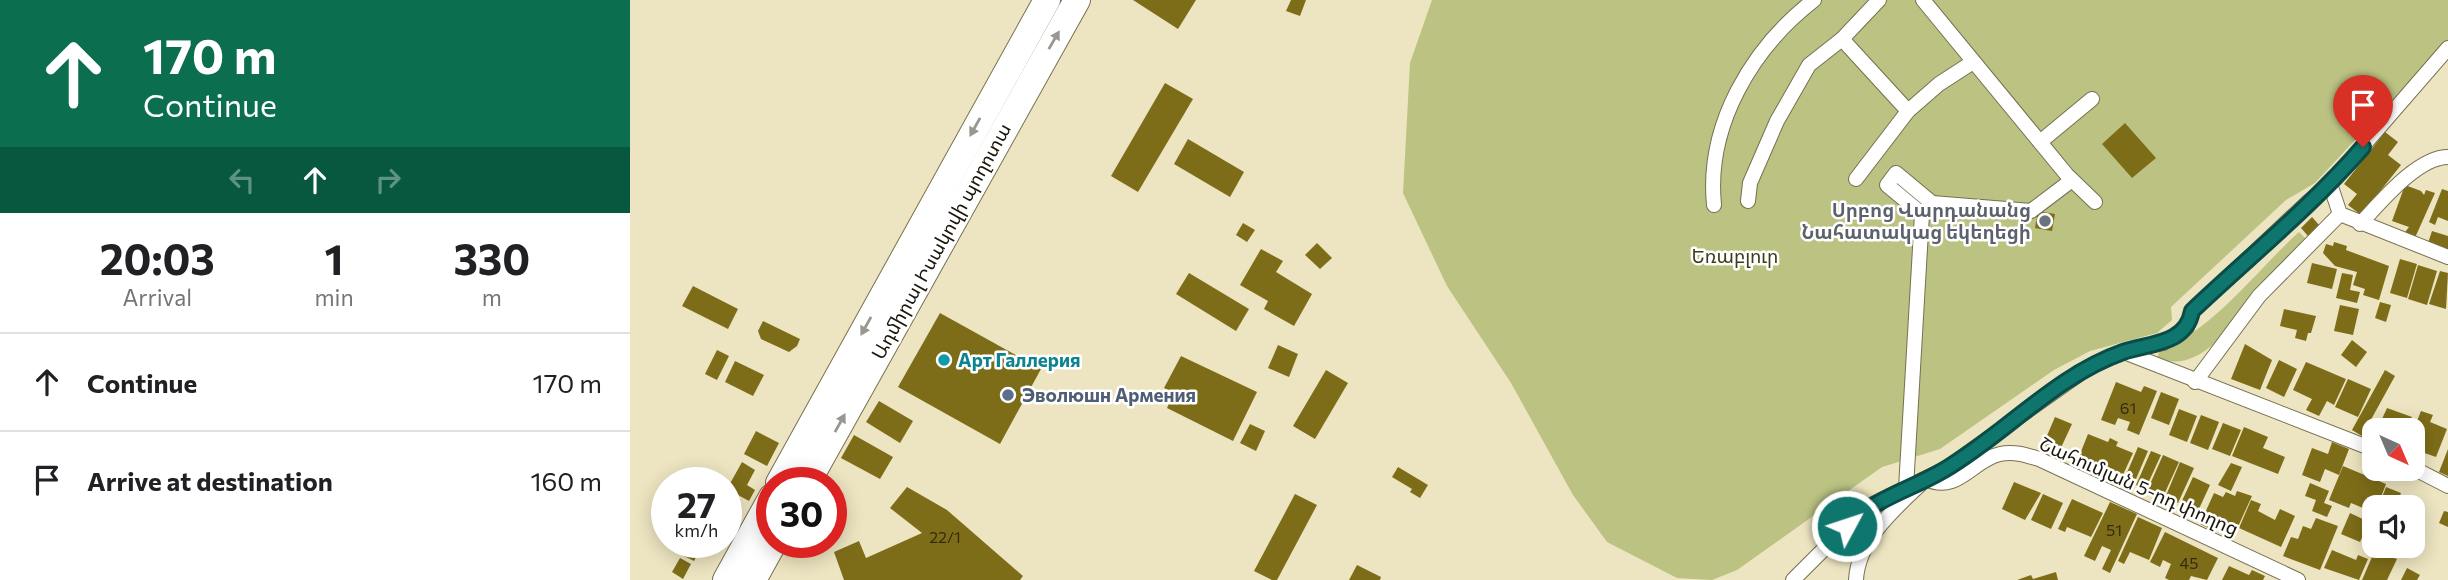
<!DOCTYPE html>
<html lang="en">
<head>
<meta charset="utf-8">
<style>
  :root { --surface:#fff; --page:#f2f2f2; --text:#202124; --muted:#757577; --line:#e0e0e0 }
  body { margin:0; font-family:Commissioner,"Noto Sans Armenian",sans-serif; background:var(--page); color:var(--text); height:100vh; display:flex; flex-direction:column; font-size:26px; white-space:nowrap }
  * { box-sizing:border-box; margin:0 }
  p { font-size:23px; color:var(--muted) }
  .icon { flex:none; width:38px; height:38px; fill:none; stroke:currentColor; stroke-width:2; stroke-linecap:round; stroke-linejoin:round }
  .map { position:relative; flex:1; overflow:hidden }
  .drawer { display:flex; flex-direction:column; background:var(--surface); width:630px }
  .drawer>* { flex:none }
  .top-card { background:#0b6e4f; color:#fff; overflow:hidden }
  .needle { width:46px; rotate:136deg }
  .controls { position:absolute; left:1732px; top:418px; display:grid; gap:14px }
  .controls a { display:grid; place-items:center; width:63px; height:63px; border-radius:14px; background:var(--surface); box-shadow:0 4px 18px #0003; font-size:35px }
  .speed { position:absolute; left:21px; top:467px; display:flex; gap:14px; font-size:35px; font-weight:700; text-align:center }
  .speed>* { display:grid; place-content:center; width:91px; height:91px; border-radius:50%; background:var(--surface); box-shadow:0 4px 18px #0003; line-height:1 }
  .speed small { font-size:18px; font-weight:400 }
  .speed .limit { border:10px solid #d22; background:#fff; color:#111 }
  .pin { position:absolute; display:grid; place-items:center; width:60px; height:60px; color:#fff; margin:-72px -30px; border-radius:50% 50% 50% 0; rotate:-45deg; box-shadow:0 0 7px #0007 }
  .pin .icon { rotate:45deg }
  .me { position:absolute; width:77px; margin:-38px; rotate:50deg; stroke-linejoin:round; filter:drop-shadow(0 0 5px #0008) }
  .turn { display:flex; align-items:center; gap:24px; height:147px; padding:0 28px; font-size:32px }
  .turn .icon { width:91px; height:91px; stroke-width:2.5 }
  .turn b { display:block; font-size:49px; line-height:60px }
  .lanes { display:flex; align-items:center; height:66px; padding:0 28px; background:#0003; justify-content:center; gap:35px; direction:ltr }
  .lanes .off { opacity:.35 }
  .eta { display:flex; justify-content:space-evenly; align-items:center; height:119px; text-align:center }
  .eta b { font-size:42px; font-weight:700; line-height:49px }
  ul { padding:0; list-style:none }
  li { display:flex; align-items:center; gap:21px; height:98px; padding:0 28px; border-top:2px solid var(--line) }
  li div { flex:1 }
  li b { display:block; font-size:26px }
  li em { font-style:normal }
  main { display:flex; flex:1; min-height:0 }
  .map>svg:first-child { display:block }
  .green { fill:#bbc282 }
  .building { fill:#7e6d18 }
  .lines { fill:none; stroke-linecap:round; stroke-linejoin:round }
  .street-casing { stroke:#777050; stroke-width:16 }
  .highway-casing { stroke:#777050; stroke-width:28 }
  .street { stroke:#fff; stroke-width:14 }
  .highway { stroke:#fff; stroke-width:26 }
  .oneway { fill:#989791 }
  .route-casing { stroke:#0a4d48; stroke-width:18 }
  .route { stroke:#0f766e; stroke-width:12 }
  .worship-dot { fill:#6b7280; stroke:#fff; stroke-width:2.5 }
  .culture-dot { fill:#0f9aa8; stroke:#fff; stroke-width:2.5 }
  .service-dot { fill:#5c6f8a; stroke:#fff; stroke-width:2.5 }
  .labels { text-anchor:middle; stroke-width:5; stroke-linejoin:round; paint-order:stroke }
  .number-label { font-size:16px; fill:#332c0e }
  .worship-label { font-size:19px; font-weight:bold; fill:#5b616d; stroke:#fff; text-anchor:end }
  .street-label { font-size:19px; fill:#1a170a; stroke:#fff }
  .park-label { font-size:19px; fill:#3c3f15; stroke:#fff }
  .culture-label { font-size:19px; font-weight:bold; fill:#0d838f; stroke:#fff; text-anchor:start }
  .service-label { font-size:19px; font-weight:bold; fill:#4e5e75; stroke:#fff; text-anchor:start }
</style>
</head>
<body>
<main>
<section class="drawer">
<div class="top-card">
<div class="turn"><svg class="icon" aria-label="ahead" viewBox="0 0 24 24"><path d="M12 20V5M6 11l6-6 6 6"/></svg><div><b>170 m</b>Continue</div></div>
<div class="lanes"><svg class="icon off" aria-label="left" viewBox="0 0 24 24"><path d="M17 20v-9H6M10 6l-5 5 5 5"/></svg><svg class="icon" aria-label="ahead" viewBox="0 0 24 24"><path d="M12 20V5M6 11l6-6 6 6"/></svg><svg class="icon off" aria-label="right" viewBox="0 0 24 24"><path d="M7 20v-9h11M14 6l5 5-5 5"/></svg></div>
</div>
<div class="eta">
<div><b>20:03</b><p>Arrival</p></div>
<div><b>1</b><p>min</p></div>
<div><b>330</b><p>m</p></div>
</div>
<ul>
<li><svg class="icon" aria-label="ahead" viewBox="0 0 24 24"><path d="M12 20V5M6 11l6-6 6 6"/></svg><div><b>Continue</b></div><em>170 m</em></li>
<li><svg class="icon" aria-label="arrive" viewBox="0 0 24 24"><path d="M6 21V4h12l-3 4 3 4H6"/></svg><div><b>Arrive at destination</b></div><em>160 m</em></li>
</ul>
</section>
<div class="map">
<svg width="1818" height="580" viewBox="0 0 1818 580">
  <rect width="100%" height="100%" fill="#ede5c1"/>
  <g class="green">
    <path d="M802 0H1818V40L1685 183 1656 200 1541 307 1542 320 1527 333 1460 351 1424 370 1310 449 1252 467 1107 570 1082 580 1047 578 977 542 943 495 881 383 817 286 773 193 780 63Z"/>
    <path d="M1669 232 1676 239C1650 269 1598 342 1564 357 1551 363 1541 362 1527 359L1529 352C1587 326 1623 274 1669 232Z"/>
  </g>
  <g class="building">
    <path d="M503 0H566L548 29Z"/>
    <path d="M661 0H676L670 16 656 11Z"/>
    <path d="M535 83 563 99 508 192 481 176Z"/>
    <path d="M1495 123 1526 158 1502 178 1472 144Z"/>
    <path d="M1755 132 1768 142 1758 155 1771 165 1731 215 1718 205 1727 194 1714 184Z"/>
    <path d="M558 139 614 172 600 197 544 164Z"/>
    <path d="M1775 185 1791 191 1794 195 1796 190 1805 193 1784 240 1772 236 1779 227 1762 221Z"/>
    <path d="M1812 189 1818 191V221L1808 217 1805 225 1799 222Z"/>
    <path d="M1408 211 1425 214 1422 231 1405 228Z"/>
    <path d="M1682 217 1689 225 1678 236 1671 228Z"/>
    <path d="M613 223 625 230 617 242 606 235Z"/>
    <path d="M1802 231 1818 236V250L1798 243Z"/>
    <path d="M1704 242 1717 246 1716 250 1759 266 1749 300 1733 295 1735 289 1723 285 1727 272 1705 266 1693 253 1696 244 1703 246Z"/>
    <path d="M687 243 702 258 690 269 675 255Z"/>
    <path d="M631 249 653 261 646 272 682 294 664 326 634 309 638 301 610 285Z"/>
    <path d="M1770 259 1787 264 1777 298 1760 293Z"/>
    <path d="M1682 263 1707 269 1702 289 1677 283Z"/>
    <path d="M1788 265 1807 271 1797 305 1778 299Z"/>
    <path d="M1810 271 1818 273 1816 309 1799 304Z"/>
    <path d="M559 273 619 309 606 331 546 294Z"/>
    <path d="M1712 273 1723 275 1720 290 1730 292 1727 303 1706 298Z"/>
    <path d="M63 286 108 309 98 329 52 306Z"/>
    <path d="M1750 302 1761 305 1756 322 1745 318Z"/>
    <path d="M1710 305 1729 309 1723 335 1704 331Z"/>
    <path d="M1654 309 1686 316 1681 333H1678L1676 341 1665 338 1667 330 1650 326Z"/>
    <path d="M310 313 411 369 370 444 268 387Z"/>
    <path d="M133 321 170 339 167 346 159 352 131 339 128 331Z"/>
    <path d="M1722 340 1737 352 1726 367 1711 355Z"/>
    <path d="M1615 344 1642 360 1630 390 1601 379Z"/>
    <path d="M648 345 668 354 659 377 638 368Z"/>
    <path d="M87 350 99 356 87 380 75 374Z"/>
    <path d="M551 356 627 392 603 441 537 408 544 393 534 388Z"/>
    <path d="M1649 360 1667 369 1654 397 1636 388Z"/>
    <path d="M105 361 134 375 123 396 95 382Z"/>
    <path d="M1676 362 1716 379 1704 405 1697 401 1689 416 1676 410 1682 399 1663 390Z"/>
    <path d="M696 370 718 383 685 439 663 426Z"/>
    <path d="M1755 370 1765 376 1732 436 1722 430Z"/>
    <path d="M1718 379 1741 389 1728 417 1705 407Z"/>
    <path d="M1486 382 1511 392 1514 386 1527 391 1509 435 1497 430 1500 422 1488 418 1485 425 1471 420Z"/>
    <path d="M1531 392 1549 399 1539 425 1521 418Z"/>
    <path d="M249 401 283 421 270 443 236 422Z"/>
    <path d="M1757 408 1782 417 1777 430H1747Z"/>
    <path d="M1549 409 1567 416 1557 442 1539 435Z"/>
    <path d="M1791 411 1803 415 1800 422 1817 429 1806 457 1783 449V431Z"/>
    <path d="M1571 415 1589 422 1578 450 1560 443Z"/>
    <path d="M1425 417 1442 424 1429 452 1413 445Z"/>
    <path d="M1593 423 1611 430 1600 456 1582 449Z"/>
    <path d="M620 424 635 431 626 451 610 443Z"/>
    <path d="M1614 427 1638 437 1633 448 1655 457 1648 474 1602 456Z"/>
    <path d="M126 431 149 443 137 466 114 454Z"/>
    <path d="M1458 434 1478 442 1480 438 1488 442 1486 446 1503 453 1492 477 1448 459Z"/>
    <path d="M224 435 263 457 250 479 211 458Z"/>
    <path d="M1702 442 1719 449 1709 475 1695 469 1690 482 1672 475 1682 448 1698 454Z"/>
    <path d="M1508 447 1518 451 1503 486 1493 482Z"/>
    <path d="M1818 449V476L1809 472Z"/>
    <path d="M1521 451 1531 455 1515 490 1506 485Z"/>
    <path d="M1533 455 1549 462 1533 497 1517 491Z"/>
    <path d="M112 462 125 470 117 485 125 490 119 501 97 489Z"/>
    <path d="M1550 462 1564 468 1548 503 1535 498Z"/>
    <path d="M1601 463 1612 467 1601 491 1588 485Z"/>
    <path d="M1713 466 1756 484 1745 513 1721 503 1719 508 1699 500Z"/>
    <path d="M768 467 798 485 790 498 780 492 782 489 762 477Z"/>
    <path d="M1563 477 1580 485 1568 511 1551 503Z"/>
    <path d="M1384 482 1411 493 1395 520 1372 509Z"/>
    <path d="M1680 483 1699 491 1694 503 1702 506 1697 517 1682 511 1686 500 1675 496Z"/>
    <path d="M277 487 317 510 393 576 390 580H214L204 552 229 541 236 558 292 533 260 508Z"/>
    <path d="M1756 487 1771 493 1765 508H1748Z"/>
    <path d="M1607 491 1622 496 1606 531 1584 521 1580 529 1570 524 1584 493 1593 497 1596 492 1605 496Z"/>
    <path d="M665 494 687 505 647 580H642L624 571Z"/>
    <path d="M1413 494 1433 503 1421 529 1401 520Z"/>
    <path d="M1442 499 1473 513 1461 537 1437 527 1435 532 1428 529Z"/>
    <path d="M1621 500 1631 504 1628 511 1645 520 1650 509 1665 516 1651 547 1609 528Z"/>
    <path d="M1480 502 1507 514 1480 573 1472 569 1481 550 1472 546 1465 561 1454 556Z"/>
    <path d="M1783 509 1791 512 1783 533Z"/>
    <path d="M1814 511 1818 512V527L1809 523Z"/>
    <path d="M1720 513 1739 522 1730 542 1711 534Z"/>
    <path d="M1508 517 1532 528 1519 560 1500 552 1494 564 1488 561Z"/>
    <path d="M1686 518 1708 526 1690 570 1653 556 1661 537 1668 539 1673 526 1681 529Z"/>
    <path d="M1535 532 1588 558 1577 580 1561 576 1559 580H1539L1535 578 1541 564 1533 560 1530 567 1520 562Z"/>
    <path d="M51 542H60L71 548 64 561 46 552Z"/>
    <path d="M1702 550 1726 560 1728 555 1738 559 1729 580 1694 568Z"/>
    <path d="M1745 550 1767 559 1757 580H1732Z"/>
    <path d="M50 558 61 564 53 579 42 572Z"/>
    <path d="M727 565 751 577 750 580H719Z"/>
    <path d="M1599 566 1619 575 1622 570 1635 576 1633 580H1592Z"/>
    <path d="M1777 568 1790 575 1787 580H1771Z"/>
    <path d="M1426 572 1428 580H1387L1401 575 1403 579Z"/>
  </g>
  <g class="lines">
    <defs>
      <g id="street">
        <path d="M1293 0 1437 175 1465 202"/>
        <path d="M1212 39 1278 111"/>
        <path d="M1410 142 1462 99"/>
        <path d="M1226 179 1278 111 1309 84 1343 62"/>
        <path d="M1700 184 1710 214 1818 257"/>
        <path d="M1118 201 1120 183 1147 121 1179 65 1212 39 1249 0"/>
        <path d="M1084 205C1076 125 1122 48 1184 0"/>
        <path d="M1292 214 1257 185 1266 173 1302 203"/>
        <path d="M1730 224C1750 203 1787 157 1818 157"/>
        <path d="M1494 352 1745 450"/>
        <path d="M1565 382 1629 296 1710 214"/>
        <path d="M1783 468 1818 486"/>
        <path d="M1276 488 1292 214 1302 203 1401 211 1442 180"/>
        <path d="M1163 580 1235 508 1315 469 1458 368 1494 352 1533 343 1557 327 1562 311 1677 203 1700 184 1818 48"/>
        <path d="M1226 580C1228 538 1268 506 1296 479 1328 494 1342 460 1370 454 1384 451 1396 455 1409 459L1668 580"/>
      </g>
      <g id="highway">
        <path d="M149 483 417 0"/>
        <path d="M177 483 447 0"/>
        <path d="M96 580 142 497"/>
        <path d="M123 580 144 542"/>
      </g>
    </defs>
    <use href="#street" class="street-casing"/>
    <use href="#highway" class="highway-casing"/>
    <use href="#street" class="street"/>
    <use href="#highway" class="highway"/>
  </g>
  <defs><path id="oneway-solid" d="M-6-.8H1V-3.2L6.5 0L1 3.2V.8H-6Z" transform="scale(1.75)"/></defs>
  <g class="oneway">
    <use href="#oneway-solid" transform="translate(424 40) rotate(-60)"/>
    <use href="#oneway-solid" transform="translate(345 127) rotate(119)"/>
    <use href="#oneway-solid" transform="translate(236 326) rotate(119)"/>
    <use href="#oneway-solid" transform="translate(210 423) rotate(-61)"/>
  </g>
  <g class="lines">
    <defs>
      <path id="route" d="M1217 526C1245 498 1280 490 1314 470 1375 434 1425 376 1493 352 1519 343 1556 345 1562 311 1619 257 1682 206 1733 147"/>
    </defs>
    <use href="#route" class="route-casing"/>
    <use href="#route" class="route"/>
  </g>
  <circle class="worship-dot" cx="1415" cy="221" r="7"/>
  <circle class="culture-dot" cx="314" cy="360" r="7"/>
  <circle class="service-dot" cx="378" cy="395" r="7"/>
  <g class="labels">
    <g class="number-label">
      <text x="1498" y="414">61</text>
      <text x="1484" y="536">51</text>
      <text x="315" y="543">22/1</text>
      <text x="1559" y="569">45</text>
    </g>
    <g class="worship-label">
      <text x="1401" y="217">Սրբոց Վարդանանց<tspan x="1401" dy="22">Նահատակաց եկեղեցի</tspan></text>
    </g>
    <g class="street-label">
      <text transform="translate(311 241) rotate(-61)" y="7">Ադմիրալ Իսակովի պողոտա</text>
      <text transform="translate(1509 486) rotate(24)" y="7">Շահումյան 5-րդ փողոց</text>
    </g>
    <g class="park-label">
      <text x="1105" y="263">Եռաբլուր</text>
    </g>
    <g class="culture-label">
      <text x="328" y="367">Арт Галлерия</text>
    </g>
    <g class="service-label">
      <text x="392" y="402">Эволюшн Армения</text>
    </g>
  </g>
</svg>
<div class="controls">
<a><svg class="needle" viewBox="-14 -14 28 28"><path d="M0-13l5 13h-10z" fill="#e53935"/><path d="M0 13l5-13h-10z" fill="#757577"/></svg></a>
<a><svg class="icon" aria-label="sound" viewBox="0 0 24 24"><path d="M4 9h4l5-4v14l-5-4H4zM17 9q2 3 0 6"/></svg></a>
</div>
<div class="speed"><div>27<small>km/h</small></div><div class="limit">30</div></div>
<div class="pin" style="left:1733px;top:147px;background:#d93025"><svg class="icon" aria-label="arrive" viewBox="0 0 24 24"><path d="M6 21V4h12l-3 4 3 4H6"/></svg></div>
<svg class="me" style="left:1217px;top:526px" viewBox="-20 -20 40 40"><circle r="17" fill="#0f766e" stroke="#fff" stroke-width="3"/><path d="M0-11L8 9 0 5-8 9z" fill="#fff"/></svg>
</div>
</main>
</body>
</html>
